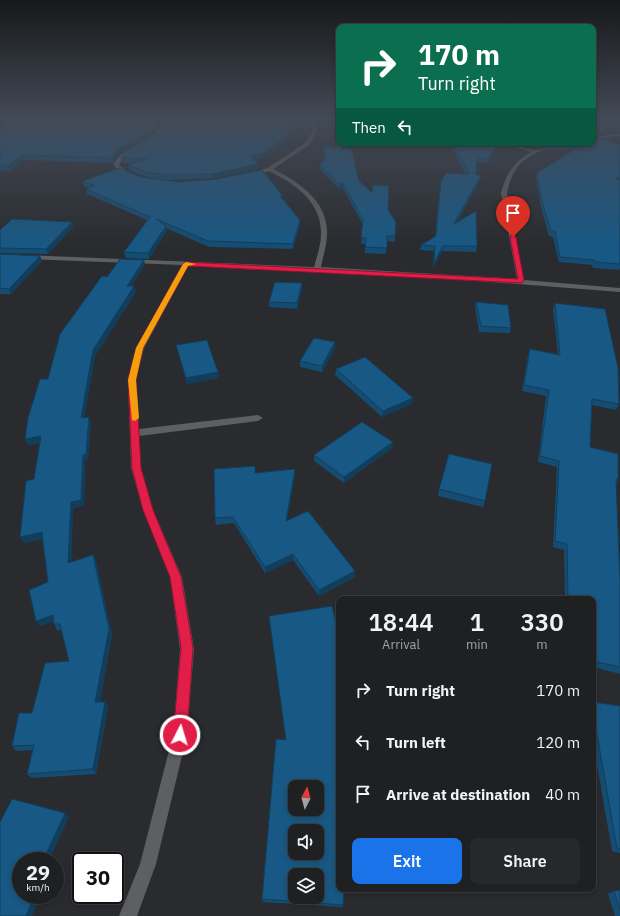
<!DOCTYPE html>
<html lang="en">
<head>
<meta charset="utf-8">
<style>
  :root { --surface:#1f2022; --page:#27282a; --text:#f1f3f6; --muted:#a1a3a5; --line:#3c3e40; --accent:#1a73e8 }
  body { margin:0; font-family:"IBM Plex Sans",sans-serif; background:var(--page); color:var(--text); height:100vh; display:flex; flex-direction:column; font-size:15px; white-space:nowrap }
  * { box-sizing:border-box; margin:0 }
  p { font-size:13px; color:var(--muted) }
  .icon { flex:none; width:22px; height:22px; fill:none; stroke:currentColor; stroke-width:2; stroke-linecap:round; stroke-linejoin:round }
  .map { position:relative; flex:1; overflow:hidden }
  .details { position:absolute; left:336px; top:596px; width:260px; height:296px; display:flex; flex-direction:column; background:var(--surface); border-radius:8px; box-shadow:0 2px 6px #0003,0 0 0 1px var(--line) }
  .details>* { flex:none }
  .hud { position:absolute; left:336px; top:24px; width:260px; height:122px; border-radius:8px; box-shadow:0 2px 6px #0003,0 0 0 1px var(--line); background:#0b6e4f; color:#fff; overflow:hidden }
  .needle { width:26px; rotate:6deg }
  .controls { position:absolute; left:288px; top:780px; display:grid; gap:8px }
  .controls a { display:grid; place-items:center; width:36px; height:36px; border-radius:8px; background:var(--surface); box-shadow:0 2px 6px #0003,0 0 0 1px var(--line); font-size:20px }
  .speed { position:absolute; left:12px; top:852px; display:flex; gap:8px; font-size:20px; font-weight:700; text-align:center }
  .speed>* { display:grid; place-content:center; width:52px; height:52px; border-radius:50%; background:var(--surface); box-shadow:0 2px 6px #0003,0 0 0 1px var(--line); line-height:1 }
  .speed small { font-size:10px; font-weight:400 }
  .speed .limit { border:2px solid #111; border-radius:6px; background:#fff; color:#111 }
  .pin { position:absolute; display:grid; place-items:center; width:34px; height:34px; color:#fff; margin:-41px -17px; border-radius:50% 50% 50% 0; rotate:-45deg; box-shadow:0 0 4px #0007 }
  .pin .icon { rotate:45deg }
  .me { position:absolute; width:44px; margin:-22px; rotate:5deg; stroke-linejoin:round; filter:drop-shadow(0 0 3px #0008) }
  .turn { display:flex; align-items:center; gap:14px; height:84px; padding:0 16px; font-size:18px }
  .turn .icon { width:52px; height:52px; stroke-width:2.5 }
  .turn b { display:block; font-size:28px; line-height:34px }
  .then { display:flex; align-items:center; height:38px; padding:0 16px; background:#0003; gap:8px; font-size:15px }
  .eta { display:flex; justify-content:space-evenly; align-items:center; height:68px; text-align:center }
  .eta b { font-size:24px; font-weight:600; line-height:28px }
  .primary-button { display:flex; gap:8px; margin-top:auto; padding:8px 16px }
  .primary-button a { flex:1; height:46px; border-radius:8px; background:var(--accent); color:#fff; font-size:16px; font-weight:600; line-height:46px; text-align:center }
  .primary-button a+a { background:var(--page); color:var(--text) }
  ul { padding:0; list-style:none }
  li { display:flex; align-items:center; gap:12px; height:52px; padding:0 16px }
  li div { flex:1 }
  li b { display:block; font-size:15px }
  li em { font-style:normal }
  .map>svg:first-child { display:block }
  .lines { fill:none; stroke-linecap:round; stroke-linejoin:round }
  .minor { fill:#5e5f60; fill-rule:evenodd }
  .wall { fill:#154c72 }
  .shaded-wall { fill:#113e5c }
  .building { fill:#185884; stroke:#113e5c; fill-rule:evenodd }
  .route { fill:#e11d48; stroke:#92132f }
  .slow { fill:#f59e0b }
</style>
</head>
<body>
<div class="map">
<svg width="620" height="916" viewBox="0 0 620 916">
  <rect width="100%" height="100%" fill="#292b2e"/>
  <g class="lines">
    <g class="minor">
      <path d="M161 118H165C165 124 165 129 162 133 154 145 128 149 119 165L133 176 128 177 113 165 119 156 157 133 160 128Z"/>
      <path d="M311 118H315L317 131 309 145 273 169C299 182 328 201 327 234 327 245 323 256 321 267L517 279 501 193C506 174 514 161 532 152L503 143C513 143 528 151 537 150 547 149 556 143 567 143 561 146 553 147 546 149 522 157 512 169 507 193L524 280 620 288V292L465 280 188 266 144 348 136 380 139 429 258 415 263 418 258 421 139 436 141 468 153 510 182 577 194 649 187 735 156 864 137 916H119L140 864 173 735 180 649 170 577 143 510 131 468 128 380 136 348 182 265 0 258V254L314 267C317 256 321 245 321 234 322 202 294 183 269 171L251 177 248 175 267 168 288 155 305 143 313 131Z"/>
      <path d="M620 134V136L593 139V137Z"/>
    </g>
  </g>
  <g class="wall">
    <path d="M593 118 604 134 593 135 620 145V268L619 270 593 268 592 265 559 262 553 237 549 236 541 207 536 177 537 173 573 150H546L548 146 538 148 522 143H593Z"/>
    <path d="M596 118H620V132L596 119Z"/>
    <path d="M164 126 282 144 263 157 254 160 258 164V169L213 178 167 180 147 177 129 170 128 165 134 163H122L121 158 159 134Z"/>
    <path d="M0 128 156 132 118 155 114 163 24 160 10 171 0 170Z"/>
    <path d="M450 143H499L488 163 477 162 476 175H481L480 180 457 223 477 246 476 252 442 251 433 268 434 251 420 250 421 245 435 236 440 186 465 174Z"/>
    <path d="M324 146 348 149 359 181 388 210 395 236V242L387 241 386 254 365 253V244H361L363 225 343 188 339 189 320 169V165L325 158 324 150Z"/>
    <path d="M141 177 284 200 300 220V225L293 249 209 247 166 228 167 231 149 259 126 258 124 252 147 220 87 194 86 189 90 188 84 186 83 181Z"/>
    <path d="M72 222 73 227 48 254 0 253V230Z"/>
    <path d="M0 254 40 256 42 261 11 294H0Z"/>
    <path d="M144 260 145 265 131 286H134L136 292 95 356 84 417 91 423 88 460 85 461 84 506 73 508 71 562 93 555 96 561 112 635 100 702 108 707 96 774 32 778 27 774 33 750 16 751 12 746 32 713 69 661 61 630H57L54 624V621L40 626 36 621 48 582 42 539 24 543 20 537 34 479 40 443 28 445 25 439 48 379 107 277Z"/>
    <path d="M302 289 297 309 269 307V302Z"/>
    <path d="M476 302 511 328 510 333 479 332 475 308Z"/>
    <path d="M555 303 619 404 616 410 592 405 590 447 618 480 616 485 620 583V674L593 667V599H565L564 550 553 547 557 467 538 462 546 396 522 391 528 355 530 349 558 355 553 309Z"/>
    <path d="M335 342V348L322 372 300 367V361Z"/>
    <path d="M176 345 219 378 187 384Z"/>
    <path d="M336 369 412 404 382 417 335 375Z"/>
    <path d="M392 448 344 483 314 461V455Z"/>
    <path d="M295 469V475L287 520 355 577 319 596 293 560 265 573 234 523 216 525 215 518 255 473Z"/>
    <path d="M439 489 485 501 483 507 438 496Z"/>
    <path d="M593 702 620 706V853L612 851 593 742Z"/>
    <path d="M620 890V916H615L608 894 614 891Z"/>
    <path d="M262 899 343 905V907L263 902Z"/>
  </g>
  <g class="shaded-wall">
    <path d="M158 118H160L156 132 118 155 114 163 113 158 117 150Z"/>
    <path d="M299 118H302L282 144 263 157 251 161V156Z"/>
    <path d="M606 130 604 134 593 135 594 131Z"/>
    <path d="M351 143H358L342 153V148Z"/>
    <path d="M498 143H499L488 163 489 159Z"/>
    <path d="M543 143H561L538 148 539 144Z"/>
    <path d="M23 155 24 160 10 171 8 166Z"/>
    <path d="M258 164V169L213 178 212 174Z"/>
    <path d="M481 175 480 180 453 229 454 224Z"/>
    <path d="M343 183V188L339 189V184Z"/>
    <path d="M300 220V225L293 249V244Z"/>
    <path d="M72 222 73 227 48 254 46 249Z"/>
    <path d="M166 226 167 231 149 259 148 253Z"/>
    <path d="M443 246 442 251 433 268 434 263Z"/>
    <path d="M40 256 42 261 11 294 9 289Z"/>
    <path d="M144 260 145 265 128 291 127 286Z"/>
    <path d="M302 283V289L297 309V303Z"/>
    <path d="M134 286 136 292 95 356 83 424 81 418 93 350Z"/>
    <path d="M335 342V348L322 372V366Z"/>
    <path d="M218 372 219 378 187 384 186 378Z"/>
    <path d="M413 398 412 404 382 417 383 411Z"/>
    <path d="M89 417 91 423 88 460 85 461 84 506 73 508 71 569 68 563 71 502 83 455Z"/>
    <path d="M41 436 43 442 28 445 25 439Z"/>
    <path d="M393 442 392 448 344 483V477Z"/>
    <path d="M295 469V475L286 527V521Z"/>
    <path d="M42 532 45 538 24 543 20 537Z"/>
    <path d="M293 554V560L265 573V567Z"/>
    <path d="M93 555 96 561 112 635 99 707 95 702Z"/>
    <path d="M355 571V577L319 596V590Z"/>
    <path d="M53 615 56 620 40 626 36 621Z"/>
    <path d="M105 702 108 707 96 774 93 769Z"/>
    <path d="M65 813 69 817 49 861H43Z"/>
    <path d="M35 895H41L32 916H26Z"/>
  </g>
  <g class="building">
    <path d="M4 118H158L155 128 117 150 113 158 23 155 8 166H0V128H5Z"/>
    <path d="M165 118H299L282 140 263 153 251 156 258 164 212 174 166 175 146 172 128 165 146 159 121 158 128 152 159 134 164 126Z"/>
    <path d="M593 118 606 130 594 131 593 136 620 145V178H615L620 181V264L595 262 594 260 560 257 555 231H551L542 202 537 173 580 146H548L559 143H593Z"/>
    <path d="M603 118H620V127Z"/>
    <path d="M339 140V143H351L342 148 352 150 359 181 372 193 373 185 389 186 388 210 396 222 395 236H387V248L365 247 366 238H361L363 220 343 183 339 184 320 165 326 158 324 146 336 148Z"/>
    <path d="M453 143H498L489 159 477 157 476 175H481L454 224 476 211 477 246H443L434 263 435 246 421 245 436 236 441 181 446 173 469 174Z"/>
    <path d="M119 168 141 177 177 182 217 179 262 170 283 196H280L300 220 293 244 208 241 156 219 166 226 148 253 124 252 150 217 86 189 95 186 83 181Z"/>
    <path d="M12 219 72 222 46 249 0 248V230Z"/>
    <path d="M0 254 40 256 9 289 0 288Z"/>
    <path d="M120 259 144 260 127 286H134L93 350 81 418 89 417 86 454 83 455 81 500 71 502 68 563 93 555 109 629 95 702H105L93 769 27 774 34 745 12 746 19 713H32L45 663 69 661 60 624H54L53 615 36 621 29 590 48 582 42 532 20 537 26 481 34 479 41 436 25 439 28 418 40 379H48L60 334 102 276 107 277Z"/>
    <path d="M275 282 302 283 297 303 269 302Z"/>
    <path d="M476 302 508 305 511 328 481 326Z"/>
    <path d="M555 303 605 309 618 368 619 404 592 399 590 447 618 454V480L616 479 620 583V667L593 661V599H568L567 544 555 541 559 461 540 456 549 390 524 385 530 349 560 355Z"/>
    <path d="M314 338 335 342 322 366 300 361Z"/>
    <path d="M207 340 218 372 186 378 176 345Z"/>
    <path d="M365 357 413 398 383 411 336 369Z"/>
    <path d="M362 422 393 442 344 477 314 455Z"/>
    <path d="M449 454 492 464 485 501 439 489Z"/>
    <path d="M255 466V473L295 469 286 521 308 511 355 571 319 590 293 554 265 567 233 517 215 518 214 469Z"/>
    <path d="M332 606 339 635V889H344L343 905 262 899 276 739 286 740 269 616ZM295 787H317V809H295ZM295 831H317V853H295ZM295 875H317V897H295Z"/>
    <path d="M593 702 620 706V849L617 848 593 712Z"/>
    <path d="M12 799 65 813 43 861H21V895H35L26 916H0V822Z"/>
    <path d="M620 890V910L614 891Z"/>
  </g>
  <linearGradient id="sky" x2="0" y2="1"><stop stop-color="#171819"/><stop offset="0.48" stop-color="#434a57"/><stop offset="1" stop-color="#434a57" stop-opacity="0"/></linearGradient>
  <rect width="620" height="246" fill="url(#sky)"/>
  <path class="route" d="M513 235 516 237 524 281 521 283 188 266 143 348 136 380 141 468 153 510 181 577 193 648 187 735 185 740 180 741 175 740 173 735 181 648 170 577 143 510 132 468 128 380 136 348 183 264 186 262 518 279 510 237Z"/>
  <path class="slow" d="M186 262 196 264 188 266 143 348 136 380 139 418 135 421 132 420 128 380 136 348 183 264Z"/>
</svg>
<div class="controls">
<a><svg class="needle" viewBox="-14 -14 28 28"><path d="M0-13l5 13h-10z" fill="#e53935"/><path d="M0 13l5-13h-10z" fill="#a1a3a5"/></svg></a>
<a><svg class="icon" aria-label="sound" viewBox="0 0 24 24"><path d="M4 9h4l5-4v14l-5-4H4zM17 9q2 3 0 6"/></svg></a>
<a><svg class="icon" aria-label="layers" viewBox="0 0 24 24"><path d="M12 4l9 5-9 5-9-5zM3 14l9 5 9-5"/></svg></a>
</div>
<div class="speed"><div>29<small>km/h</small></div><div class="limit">30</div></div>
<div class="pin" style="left:513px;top:237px;background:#d93025"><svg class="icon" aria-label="arrive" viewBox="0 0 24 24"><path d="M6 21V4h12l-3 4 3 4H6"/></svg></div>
<svg class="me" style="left:180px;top:735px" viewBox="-20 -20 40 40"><circle r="17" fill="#e11d48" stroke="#fff" stroke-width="3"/><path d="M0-11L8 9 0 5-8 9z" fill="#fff"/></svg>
<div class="hud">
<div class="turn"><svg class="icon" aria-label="right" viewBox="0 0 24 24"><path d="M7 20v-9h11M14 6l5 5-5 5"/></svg><div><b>170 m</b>Turn right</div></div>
<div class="then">Then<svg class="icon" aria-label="left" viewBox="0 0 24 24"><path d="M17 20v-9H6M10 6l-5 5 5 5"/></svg></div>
</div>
<section class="details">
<div class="eta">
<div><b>18:44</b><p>Arrival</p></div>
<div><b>1</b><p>min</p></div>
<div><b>330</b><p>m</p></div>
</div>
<ul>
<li><svg class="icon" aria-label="right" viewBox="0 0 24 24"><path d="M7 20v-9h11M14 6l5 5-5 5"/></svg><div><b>Turn right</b></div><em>170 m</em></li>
<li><svg class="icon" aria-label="left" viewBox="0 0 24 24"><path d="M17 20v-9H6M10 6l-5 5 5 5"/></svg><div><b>Turn left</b></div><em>120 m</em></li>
<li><svg class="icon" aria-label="arrive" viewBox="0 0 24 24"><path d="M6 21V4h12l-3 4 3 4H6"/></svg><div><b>Arrive at destination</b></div><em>40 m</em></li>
</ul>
<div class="primary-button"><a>Exit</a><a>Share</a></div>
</section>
</div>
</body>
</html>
